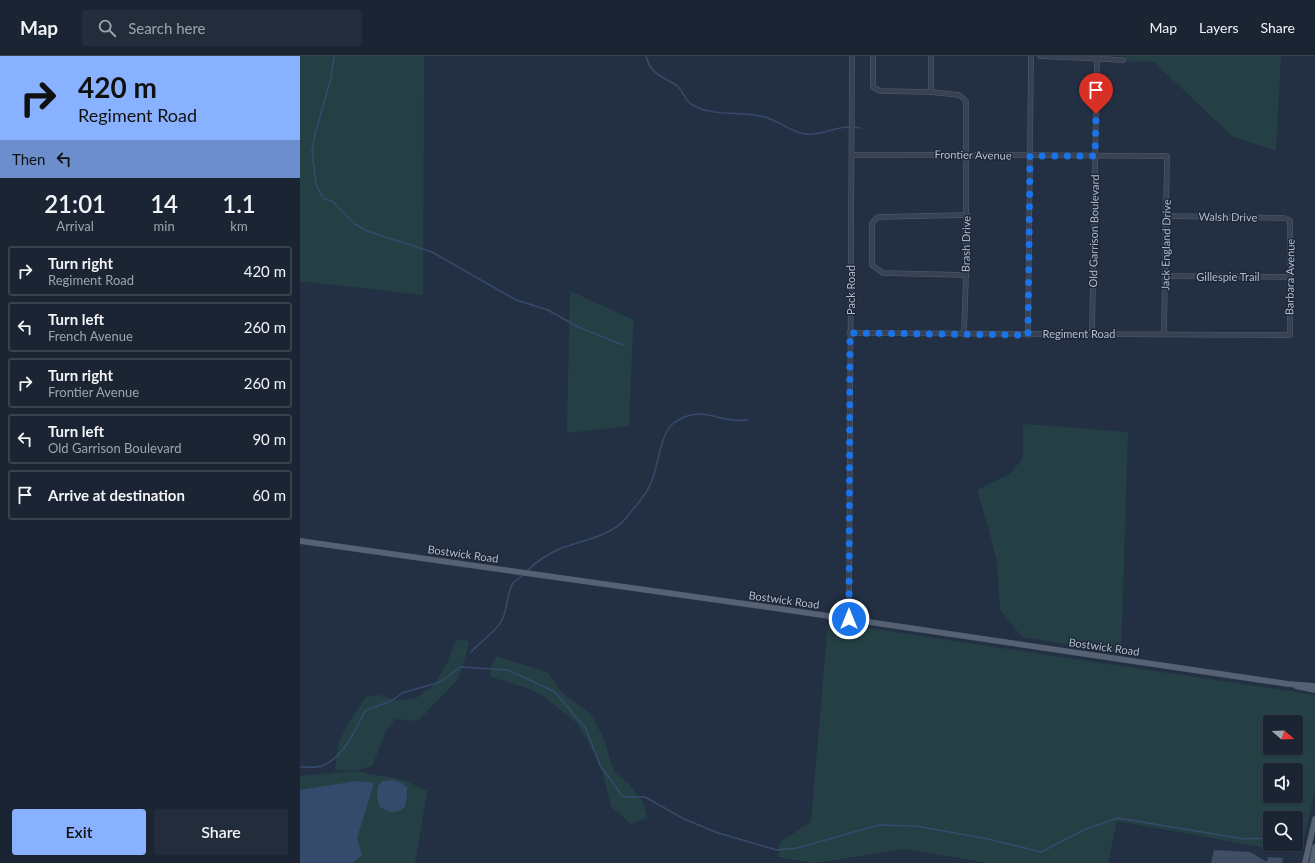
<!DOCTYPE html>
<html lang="en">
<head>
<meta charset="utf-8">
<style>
  :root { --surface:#1a2433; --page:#232c3b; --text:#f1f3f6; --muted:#9fa4ac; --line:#38414e; --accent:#88b2ff }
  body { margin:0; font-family:Lato,sans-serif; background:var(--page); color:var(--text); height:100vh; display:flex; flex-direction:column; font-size:15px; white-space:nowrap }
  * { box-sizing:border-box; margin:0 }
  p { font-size:13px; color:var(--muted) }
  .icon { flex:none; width:22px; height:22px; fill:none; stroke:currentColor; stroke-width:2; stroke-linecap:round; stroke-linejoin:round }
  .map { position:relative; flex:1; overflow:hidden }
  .details { display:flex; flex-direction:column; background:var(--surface); width:300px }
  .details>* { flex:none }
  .top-card { background:#88b2ff; color:#111; overflow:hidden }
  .needle { width:26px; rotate:109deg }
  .buttons { position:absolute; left:963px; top:659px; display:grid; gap:8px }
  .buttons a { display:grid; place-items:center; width:40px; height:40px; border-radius:4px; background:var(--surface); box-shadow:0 1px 3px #0004,0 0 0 1px var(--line); font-size:20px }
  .pin { position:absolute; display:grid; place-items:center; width:34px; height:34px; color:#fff; margin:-41px -17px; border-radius:50% 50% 50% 0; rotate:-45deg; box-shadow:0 0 4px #0007 }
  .pin .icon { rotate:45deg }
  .me { position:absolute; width:44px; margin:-22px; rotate:0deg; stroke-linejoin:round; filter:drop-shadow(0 0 3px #0008) }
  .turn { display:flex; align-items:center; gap:14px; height:84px; padding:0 12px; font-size:18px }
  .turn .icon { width:52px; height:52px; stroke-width:2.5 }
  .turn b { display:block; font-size:28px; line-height:34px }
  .then { display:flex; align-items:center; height:38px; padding:0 12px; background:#0003; gap:8px; font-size:15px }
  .eta { display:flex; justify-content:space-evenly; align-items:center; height:68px; text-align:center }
  .eta b { font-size:24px; font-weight:600; line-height:28px }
  .cta { display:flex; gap:8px; margin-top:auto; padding:8px 12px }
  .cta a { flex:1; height:46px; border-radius:4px; background:var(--accent); color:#111; font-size:16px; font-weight:600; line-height:46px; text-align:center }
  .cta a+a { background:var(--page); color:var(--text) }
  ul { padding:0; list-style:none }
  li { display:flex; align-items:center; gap:12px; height:50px; margin:0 8px 6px; padding:0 4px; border:2px solid var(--line); border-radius:4px }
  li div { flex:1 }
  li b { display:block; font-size:15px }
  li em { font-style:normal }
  header { display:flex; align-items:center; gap:24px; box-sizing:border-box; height:56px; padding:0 20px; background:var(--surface); border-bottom:1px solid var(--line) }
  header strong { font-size:19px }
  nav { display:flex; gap:22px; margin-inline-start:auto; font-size:14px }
  .search { width:280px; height:36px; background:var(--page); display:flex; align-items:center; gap:10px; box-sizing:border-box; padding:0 14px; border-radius:4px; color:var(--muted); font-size:15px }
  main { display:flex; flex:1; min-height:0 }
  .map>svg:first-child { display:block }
  .green { fill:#254045; fill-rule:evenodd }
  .water { fill:#364a6c }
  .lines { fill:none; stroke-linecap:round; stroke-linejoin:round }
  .stream { stroke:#364a6c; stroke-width:1.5 }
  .building { fill:#404d64 }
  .minor-casing { stroke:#535d6d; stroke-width:5.5 }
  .major-casing { stroke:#424b5c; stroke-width:6 }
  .minor { stroke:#384253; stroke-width:4.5 }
  .major { stroke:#566173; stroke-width:5.5 }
  .route { stroke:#1a73e8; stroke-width:7; stroke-dasharray:0 12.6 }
  .labels { text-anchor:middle; stroke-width:3; stroke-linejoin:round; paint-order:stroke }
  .street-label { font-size:11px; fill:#b5bdcd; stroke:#1d2738 }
</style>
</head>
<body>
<header>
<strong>Map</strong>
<div class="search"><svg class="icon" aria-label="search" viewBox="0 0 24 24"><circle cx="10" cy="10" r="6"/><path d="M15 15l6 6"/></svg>Search here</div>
<nav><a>Map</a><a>Layers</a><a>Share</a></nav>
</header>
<main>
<section class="details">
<div class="top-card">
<div class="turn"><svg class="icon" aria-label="right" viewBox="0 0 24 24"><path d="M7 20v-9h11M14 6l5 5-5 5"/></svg><div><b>420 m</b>Regiment Road</div></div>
<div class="then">Then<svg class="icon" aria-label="left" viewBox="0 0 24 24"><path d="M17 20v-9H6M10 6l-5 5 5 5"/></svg></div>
</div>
<div class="eta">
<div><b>21:01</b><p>Arrival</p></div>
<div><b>14</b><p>min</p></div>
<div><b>1.1</b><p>km</p></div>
</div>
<ul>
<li><svg class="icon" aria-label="right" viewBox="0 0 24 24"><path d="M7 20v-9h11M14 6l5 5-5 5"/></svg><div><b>Turn right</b><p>Regiment Road</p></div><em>420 m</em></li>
<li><svg class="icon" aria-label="left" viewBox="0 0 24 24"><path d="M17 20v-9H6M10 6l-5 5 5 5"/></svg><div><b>Turn left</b><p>French Avenue</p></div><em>260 m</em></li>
<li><svg class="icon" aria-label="right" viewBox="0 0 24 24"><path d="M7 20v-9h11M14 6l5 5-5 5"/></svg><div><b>Turn right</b><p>Frontier Avenue</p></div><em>260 m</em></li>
<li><svg class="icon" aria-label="left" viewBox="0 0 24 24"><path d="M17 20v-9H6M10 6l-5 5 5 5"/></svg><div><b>Turn left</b><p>Old Garrison Boulevard</p></div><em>90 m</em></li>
<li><svg class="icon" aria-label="arrive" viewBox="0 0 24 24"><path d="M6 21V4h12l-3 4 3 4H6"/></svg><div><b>Arrive at destination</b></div><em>60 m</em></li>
</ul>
<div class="cta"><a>Exit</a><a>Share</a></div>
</section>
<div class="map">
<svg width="1015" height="807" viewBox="0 0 1015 807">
  <rect width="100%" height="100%" fill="#233044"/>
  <g class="green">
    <path d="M0 0H124L123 239 0 225Z"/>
    <path d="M824 0H981L976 95 932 80 853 5 828 6Z"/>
    <path d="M270 235 334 264 333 269 329 370 267 377Z"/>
    <path d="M723 368 828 376 821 597 722 581 700 553 697 506 689 473 677 434 710 418 723 402Z"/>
    <path d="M528 566 1015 639V732L1001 798 817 765 808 807H689L605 793 515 807 478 801 480 786 511 766ZM970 666H996V692H970ZM970 714H996V740H970ZM970 762H996V788H970Z"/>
    <path d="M156 584 169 585 166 599 158 623 118 665 95 663 86 675 72 710 58 714H35L38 689 47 670 66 641 80 639 97 645 116 642 135 628 147 607Z"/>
    <path d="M196 600 247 616 262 637 286 654 293 662 304 683 314 716 328 727 343 746 347 762 331 768 311 751 304 721 294 697 277 667 243 640 227 632 191 621 190 613Z"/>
    <path d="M54 715 104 724 127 735 115 807H0V720Z"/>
  </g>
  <g class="water">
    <path d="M92 724 101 727 107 731V739L105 751C96 758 89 757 80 751L77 741 78 730 83 725Z"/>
    <path d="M57 725 74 727 57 782 62 799 53 807H0V734Z"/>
  </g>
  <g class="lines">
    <g class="stream">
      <path d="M34 0 31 22 15 78 12 95 16 128 21 139 24 143 32 145 55 168 67 175 132 196 216 244 248 254 278 271 323 289"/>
      <path d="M346 0C351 19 362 20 376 29 383 34 384 43 391 48 413 62 440 54 465 61 479 65 491 76 505 78 521 80 536 70 550 71"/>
      <path d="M554 71 560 72"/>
      <path d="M227 515C236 506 248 498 259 493 282 484 311 481 327 461 334 451 345 441 350 429 359 411 359 377 375 366 404 347 417 368 448 364"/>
      <path d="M171 596C181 585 195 577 202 564 208 553 206 538 213 527 216 524 220 522 223 519"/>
      <path d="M0 711C7 711 16 712 22 710 45 700 54 676 65 655L93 644 102 637 140 626 161 611 208 614 255 636 286 673 300 709 323 741H345L384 763 418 777 477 794 497 792 579 769 616 770 688 783 741 796 786 773 818 762 944 783 970 782"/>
    </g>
  </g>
  <path class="building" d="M914 794 950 796 967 806 968 801 983 802 982 807H911Z"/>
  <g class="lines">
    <defs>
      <g id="minor">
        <path d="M573 0V31L580 35 631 36 659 39 666 45V219L664 278"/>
        <path d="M631 0V36"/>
        <path d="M740 0 823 4"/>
        <path d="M552 99C657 98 762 99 867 100L864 278"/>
        <path d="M666 219 583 217 572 209V167L578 161 667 159"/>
        <path d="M865 220 990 221"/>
        <path d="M550 277 990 279V164L984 162 866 160"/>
        <path d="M792 278 797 0"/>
        <path d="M728 279 731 0"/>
        <path d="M549 563 552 0"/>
      </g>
      <g id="major">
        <path d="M0 485 481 553 988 628 1015 630"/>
        <path d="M996 630 1015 634"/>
        <path d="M1005 807 1015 763"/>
        <path d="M1012 807 1015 791"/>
      </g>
    </defs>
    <use href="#minor" class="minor-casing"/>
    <use href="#major" class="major-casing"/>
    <use href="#minor" class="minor"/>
    <use href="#major" class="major"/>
  </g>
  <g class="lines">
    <path class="route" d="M549 563 550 277 728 279 730 100H795L796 58"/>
  </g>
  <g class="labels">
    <g class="street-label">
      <text transform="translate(673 99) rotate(1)" y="4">Frontier Avenue</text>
      <text transform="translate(928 161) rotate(1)" y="4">Walsh Drive</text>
      <text transform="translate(794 175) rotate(-89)" y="4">Old Garrison Boulevard</text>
      <text transform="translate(666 188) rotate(-89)" y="4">Brash Drive</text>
      <text transform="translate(866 189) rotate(-89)" y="4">Jack England Drive</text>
      <text x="928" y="225">Gillespie Trail</text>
      <text transform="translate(990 221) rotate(-89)" y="4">Barbara Avenue</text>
      <text transform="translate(551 234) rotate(-90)" y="4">Pack Road</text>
      <text x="779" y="282">Regiment Road</text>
      <text transform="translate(163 498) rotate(8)" y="4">Bostwick Road</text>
      <text transform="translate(484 544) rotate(8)" y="4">Bostwick Road</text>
      <text transform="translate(804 591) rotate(8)" y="4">Bostwick Road</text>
    </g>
  </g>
</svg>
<div class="buttons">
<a><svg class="needle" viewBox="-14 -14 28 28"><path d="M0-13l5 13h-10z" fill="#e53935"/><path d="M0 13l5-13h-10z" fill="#9fa4ac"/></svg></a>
<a><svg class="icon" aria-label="sound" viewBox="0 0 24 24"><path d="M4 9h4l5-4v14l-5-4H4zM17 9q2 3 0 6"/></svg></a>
<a><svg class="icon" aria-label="search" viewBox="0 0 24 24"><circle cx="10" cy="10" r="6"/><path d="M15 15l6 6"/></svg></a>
</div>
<div class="pin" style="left:796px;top:58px;background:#d93025"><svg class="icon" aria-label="arrive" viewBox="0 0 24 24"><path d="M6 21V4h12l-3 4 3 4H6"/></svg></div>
<svg class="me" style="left:549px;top:563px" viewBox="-20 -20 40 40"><circle r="17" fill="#1a73e8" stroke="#fff" stroke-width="3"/><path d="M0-11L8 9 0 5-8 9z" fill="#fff"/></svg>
</div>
</main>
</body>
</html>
